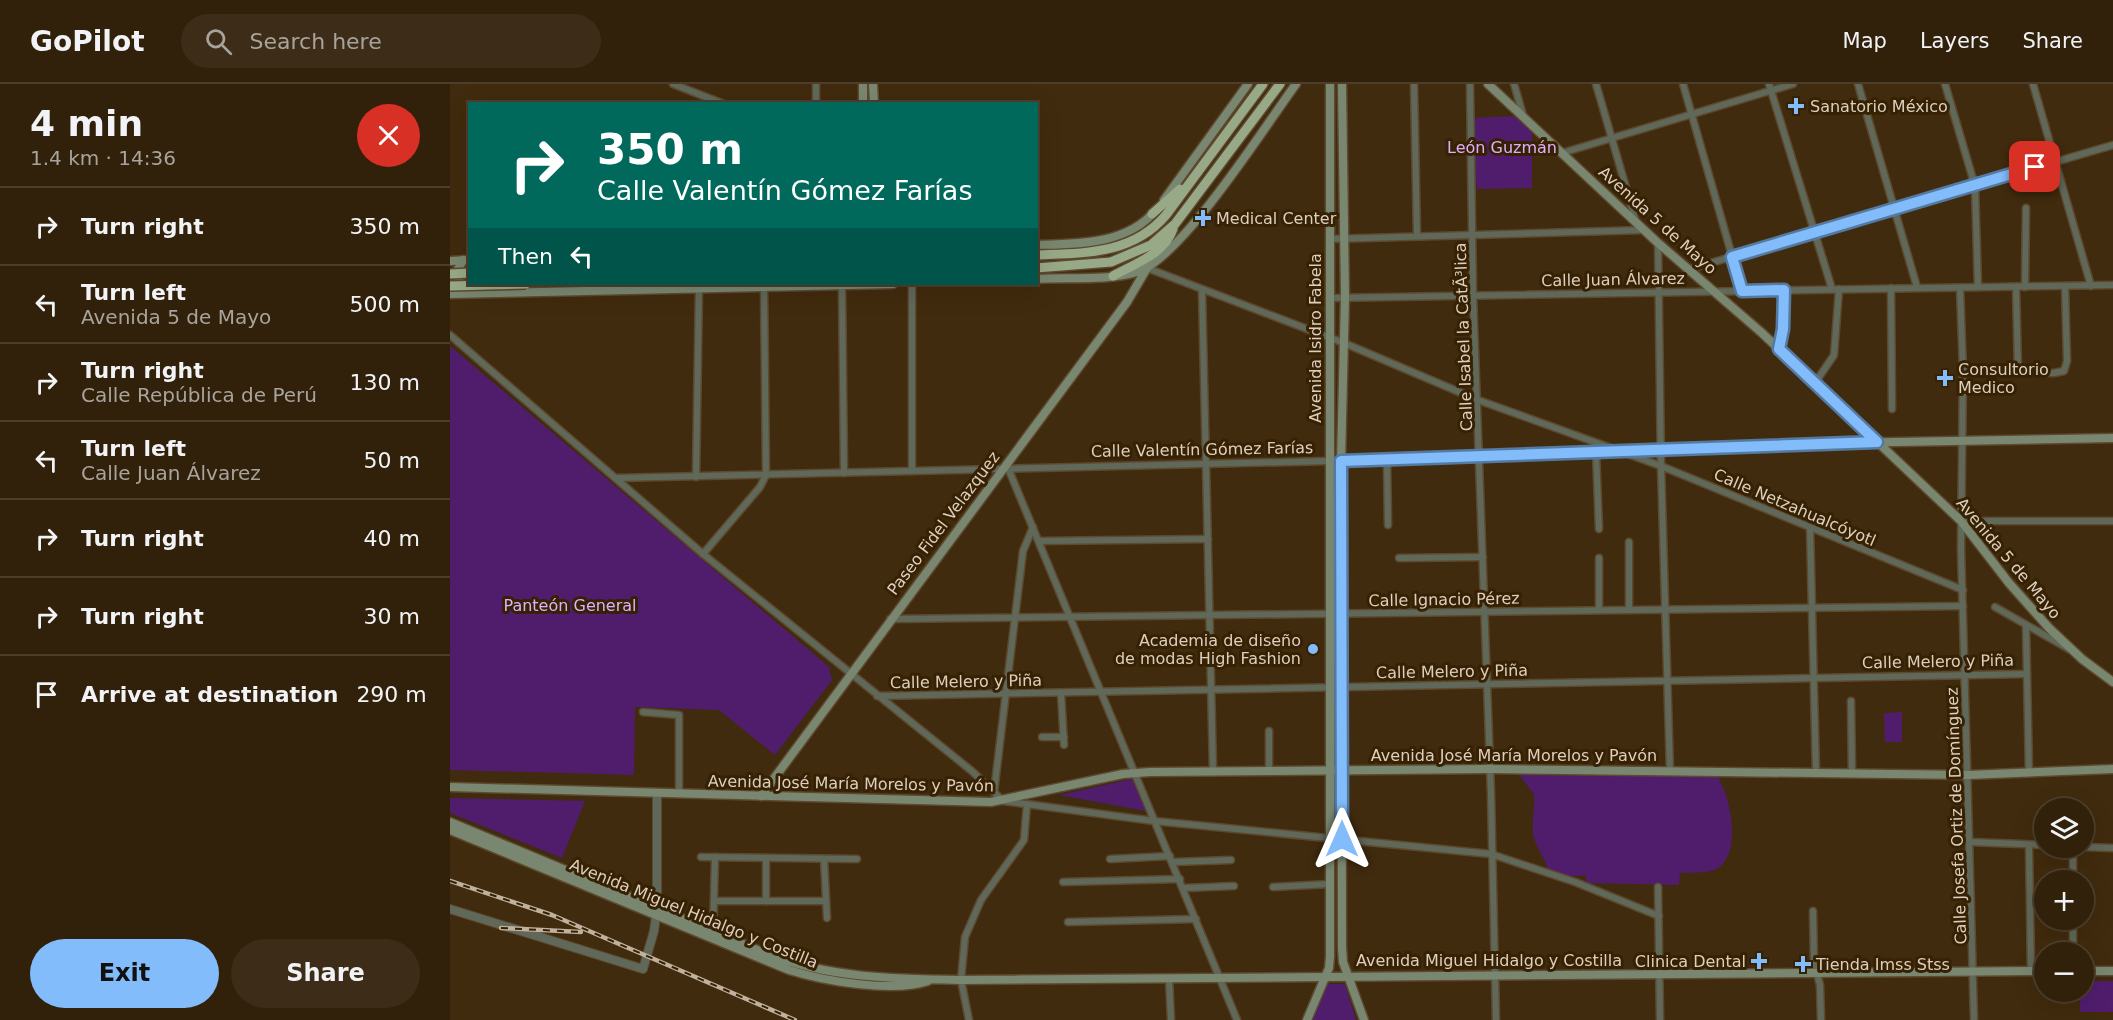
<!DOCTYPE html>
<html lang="en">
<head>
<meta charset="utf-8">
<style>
  :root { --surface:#31200a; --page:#3d2d18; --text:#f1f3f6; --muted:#a8a39c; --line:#4c3e2b; --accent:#82bcfa }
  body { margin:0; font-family:"DejaVu Sans",sans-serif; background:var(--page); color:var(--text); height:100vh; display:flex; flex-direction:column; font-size:22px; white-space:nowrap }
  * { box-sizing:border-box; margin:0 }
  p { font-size:20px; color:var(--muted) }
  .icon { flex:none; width:33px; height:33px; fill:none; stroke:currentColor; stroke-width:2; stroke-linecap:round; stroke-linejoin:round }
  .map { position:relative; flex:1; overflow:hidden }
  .drawer { display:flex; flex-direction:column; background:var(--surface); width:450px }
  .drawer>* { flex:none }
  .hud { position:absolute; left:18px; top:18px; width:570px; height:183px; border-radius:0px; box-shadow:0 6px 24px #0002,0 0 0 2px var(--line); background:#00695c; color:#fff; overflow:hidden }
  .fabs { position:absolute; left:1584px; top:714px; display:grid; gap:12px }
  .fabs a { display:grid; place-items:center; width:60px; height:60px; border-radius:50%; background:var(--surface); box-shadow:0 6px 24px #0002,0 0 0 2px var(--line); font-size:30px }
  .pin { position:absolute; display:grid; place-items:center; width:51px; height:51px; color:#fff; margin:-26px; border-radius:12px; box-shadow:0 3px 9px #0006 }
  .me { position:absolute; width:66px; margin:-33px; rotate:0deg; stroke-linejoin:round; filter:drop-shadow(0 0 4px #0008) }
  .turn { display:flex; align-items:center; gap:21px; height:126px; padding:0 30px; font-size:27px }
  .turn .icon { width:78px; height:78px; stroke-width:2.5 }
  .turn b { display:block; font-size:42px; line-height:51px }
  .then { display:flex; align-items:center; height:57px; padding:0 30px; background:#0003; gap:12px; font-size:22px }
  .round { display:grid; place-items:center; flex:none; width:63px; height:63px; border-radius:32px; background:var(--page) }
  .summary { display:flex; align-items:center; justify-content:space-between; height:102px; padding:0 30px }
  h1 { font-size:36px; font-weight:800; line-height:45px }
  .cta { display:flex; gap:12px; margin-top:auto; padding:12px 30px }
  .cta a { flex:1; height:69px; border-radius:36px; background:var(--accent); color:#111; font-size:24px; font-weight:800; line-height:69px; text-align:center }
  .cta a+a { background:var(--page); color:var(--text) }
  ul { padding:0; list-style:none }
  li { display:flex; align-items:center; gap:18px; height:78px; padding:0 30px; border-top:2px solid var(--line) }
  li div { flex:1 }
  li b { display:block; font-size:22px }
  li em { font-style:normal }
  header { display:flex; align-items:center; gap:36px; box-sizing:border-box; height:84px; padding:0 30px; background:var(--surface); border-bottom:2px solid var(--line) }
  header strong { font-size:28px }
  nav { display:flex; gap:33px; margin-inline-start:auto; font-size:21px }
  .search { width:420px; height:54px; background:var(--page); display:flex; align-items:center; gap:15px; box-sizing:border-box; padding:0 21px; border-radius:33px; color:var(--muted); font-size:22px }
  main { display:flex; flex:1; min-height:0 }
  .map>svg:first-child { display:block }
  .green { fill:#501d6d }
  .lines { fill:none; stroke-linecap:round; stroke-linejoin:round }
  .minor-casing { stroke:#5d492e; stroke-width:9 }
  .tertiary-casing { stroke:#5d492e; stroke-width:10 }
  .secondary-casing { stroke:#5d492e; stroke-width:11 }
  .trunk-casing { stroke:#5d492e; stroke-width:12 }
  .minor { stroke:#606859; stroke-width:6 }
  .tertiary { stroke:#606859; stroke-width:8 }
  .secondary { stroke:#7a8770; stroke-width:8 }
  .trunk { stroke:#98a988; stroke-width:9 }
  .rail-casing { stroke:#c0b19e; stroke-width:4.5 }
  .rail { stroke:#372103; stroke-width:2; stroke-dasharray:7; stroke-linecap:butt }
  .trunk-bridge-casing { stroke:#5d492e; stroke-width:12; stroke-linecap:butt }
  .trunk-bridge { stroke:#98a988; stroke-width:9 }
  .route-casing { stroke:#547aa2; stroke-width:15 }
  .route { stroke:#82bcfa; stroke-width:10 }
  .poi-dot { fill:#82bcfa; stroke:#372103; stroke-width:2 }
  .labels { text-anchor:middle; stroke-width:6; stroke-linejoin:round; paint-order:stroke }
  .poi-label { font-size:16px; fill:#ddcfbf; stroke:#372103; text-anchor:start }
  .park-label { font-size:16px; fill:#ddb0fd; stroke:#372103 }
  .street-label { font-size:16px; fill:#ddcfbf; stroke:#372103 }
</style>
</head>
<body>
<header>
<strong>GoPilot</strong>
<div class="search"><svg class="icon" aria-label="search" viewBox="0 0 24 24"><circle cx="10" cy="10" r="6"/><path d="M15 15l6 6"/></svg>Search here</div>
<nav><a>Map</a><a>Layers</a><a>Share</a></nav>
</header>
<main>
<section class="drawer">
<div class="summary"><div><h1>4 min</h1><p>1.4 km · 14:36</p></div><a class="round" style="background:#d93025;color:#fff"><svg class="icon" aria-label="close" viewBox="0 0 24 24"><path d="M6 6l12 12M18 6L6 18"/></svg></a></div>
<ul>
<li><svg class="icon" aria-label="right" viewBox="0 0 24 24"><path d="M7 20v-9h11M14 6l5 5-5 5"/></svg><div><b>Turn right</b></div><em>350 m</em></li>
<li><svg class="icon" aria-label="left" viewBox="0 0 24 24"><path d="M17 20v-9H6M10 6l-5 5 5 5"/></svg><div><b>Turn left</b><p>Avenida 5 de Mayo</p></div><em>500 m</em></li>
<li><svg class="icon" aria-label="right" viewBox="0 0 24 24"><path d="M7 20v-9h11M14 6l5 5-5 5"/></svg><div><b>Turn right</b><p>Calle República de Perú</p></div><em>130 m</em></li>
<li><svg class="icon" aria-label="left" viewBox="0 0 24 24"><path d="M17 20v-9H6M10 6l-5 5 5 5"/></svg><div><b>Turn left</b><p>Calle Juan Álvarez</p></div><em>50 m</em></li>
<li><svg class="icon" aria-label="right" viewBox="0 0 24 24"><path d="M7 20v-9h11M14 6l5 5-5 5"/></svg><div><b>Turn right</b></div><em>40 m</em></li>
<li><svg class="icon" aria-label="right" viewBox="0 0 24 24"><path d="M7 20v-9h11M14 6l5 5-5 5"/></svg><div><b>Turn right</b></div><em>30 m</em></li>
<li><svg class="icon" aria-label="arrive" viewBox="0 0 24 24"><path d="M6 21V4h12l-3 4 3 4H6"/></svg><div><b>Arrive at destination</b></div><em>290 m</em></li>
</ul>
<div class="cta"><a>Exit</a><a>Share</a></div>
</section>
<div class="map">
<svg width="1663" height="936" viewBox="0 0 1663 936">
  <rect width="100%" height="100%" fill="#412b0e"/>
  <g class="green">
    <path d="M1064 32 1082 48V104L1027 105 1020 34Z"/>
    <path d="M0 262 379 583 382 596 325 671 269 626 185 623 184 691 0 686Z"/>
    <path d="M1452 628V658H1435L1434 629Z"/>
    <path d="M1069 691 1267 692C1281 712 1292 769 1268 784 1259 790 1241 788 1230 789L1229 801 1136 799V791L1116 793 1098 786C1095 772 1085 764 1083 749 1082 736 1085 723 1084 710Z"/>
    <path d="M682 695 696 727 609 711Z"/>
    <path d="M0 714 135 717 112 774 0 729Z"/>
    <path d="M1634 897H1663V928H1630V908H1634Z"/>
    <path d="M874 900H895L906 936H862Z"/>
  </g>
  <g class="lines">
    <defs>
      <g id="minor">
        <path d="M223 0 274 20"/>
        <path d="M366 0V20"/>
        <path d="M964 0 967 151"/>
        <path d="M1020 0 1023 211 1041 710 1046 936"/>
        <path d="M1064 0 1073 31"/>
        <path d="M1146 0 1186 138"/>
        <path d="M1233 0 1292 207"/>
        <path d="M1319 0 1382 205"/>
        <path d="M1408 0 1467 203"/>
        <path d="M1495 0 1525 102 1528 203"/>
        <path d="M1583 0 1641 202"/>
        <path d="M1112 69 1343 0"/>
        <path d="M880 155 1194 146"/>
        <path d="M1208 159 1211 382 1220 687"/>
        <path d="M697 184 894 259 1028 316 1211 382 1513 506"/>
        <path d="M1240 185 1663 61"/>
        <path d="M462 200V387"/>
        <path d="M392 201 394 389"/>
        <path d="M1566 203 1568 287"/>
        <path d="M1575 203 1576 124"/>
        <path d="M1441 204 1442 325"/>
        <path d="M1510 204 1513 287 1511 464 1524 936"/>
        <path d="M752 207 763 686"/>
        <path d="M880 214 1663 201"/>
        <path d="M0 251 253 470 523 688 553 717 561 718 704 737 1041 770 1125 798 1209 832"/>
        <path d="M1329 265 1333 245 1334 206"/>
        <path d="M1513 287 1604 289 1614 287 1617 277 1615 202"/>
        <path d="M1365 299 1384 271 1389 205"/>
        <path d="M1146 368 1149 445"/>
        <path d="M937 376 938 441"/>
        <path d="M558 384 787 936"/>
        <path d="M246 393 249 203"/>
        <path d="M166 394 879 377"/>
        <path d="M1511 437H1663"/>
        <path d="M1360 444 1366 689"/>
        <path d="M589 457 758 455"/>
        <path d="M1179 458V526"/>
        <path d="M253 470 310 403 316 391 314 200"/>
        <path d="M949 474 1033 473"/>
        <path d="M1149 474V526"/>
        <path d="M1545 523 1619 565"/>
        <path d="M440 535 1513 522"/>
        <path d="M1576 542 1579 689"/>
        <path d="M611 609 614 661"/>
        <path d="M427 612 1577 590"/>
        <path d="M1401 617 1402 689"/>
        <path d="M193 628 229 631V710"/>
        <path d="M592 653H614"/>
        <path d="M819 686V647"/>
        <path d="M544 708 573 467 583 443"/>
        <path d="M1520 758 1594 761"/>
        <path d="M1579 761 1581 887"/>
        <path d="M1634 763 1663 764"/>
        <path d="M1623 764V796"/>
        <path d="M251 773 407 775"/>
        <path d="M316 774V817"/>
        <path d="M374 775 377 834"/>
        <path d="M660 775 720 772"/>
        <path d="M723 778 781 776"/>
        <path d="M613 798 730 795"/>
        <path d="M823 803 880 800"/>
        <path d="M1208 803 1210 936"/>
        <path d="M734 804 784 802"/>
        <path d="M264 817H376"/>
        <path d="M1363 827 1364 878 1370 901 1371 936"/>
        <path d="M1623 836V868"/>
        <path d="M618 838 746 835"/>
        <path d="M263 851 265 773"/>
        <path d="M719 894 721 936"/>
        <path d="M519 936 511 896 515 853 531 816 574 756 577 720"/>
      </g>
      <path id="tertiary" d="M0 825 193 885 204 847 207 824V710"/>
      <g id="secondary">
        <path d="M413 0V20"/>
        <path d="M423 0 424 20"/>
        <path d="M892 0 895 213 891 377 892 863 893 878 914 936"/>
        <path d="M1038 0 1208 159 1312 249 1511 437 1559 499 1599 544 1632 575 1663 598"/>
        <path d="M714 116 798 0"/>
        <path d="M586 161C627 160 677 161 706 126"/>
        <path d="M13 176 7 187 9 197 14 204"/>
        <path d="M0 177 20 176"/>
        <path d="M586 195C618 193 657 197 687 188 732 174 815 42 846 0"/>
        <path d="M0 210 443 200"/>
        <path d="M887 377 1392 359 1663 354"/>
        <path d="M0 703 541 718 673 690 700 688 1040 685 1518 691 1663 685"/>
        <path d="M311 712 677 218 697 184"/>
        <path d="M0 738 317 870C379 894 445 895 511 896L1594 887"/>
        <path d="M0 746 339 886C374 897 443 909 478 897"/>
        <path d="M1634 887H1663"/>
        <path d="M857 936 879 884 880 872V0"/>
      </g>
      <g id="trunk">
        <path d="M702 130 730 105"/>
        <path d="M586 171C634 169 682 171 716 131L813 0"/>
        <path d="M586 184 661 178 701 161 725 140 830 0"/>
        <path d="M663 192C684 180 715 170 723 145"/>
      </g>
    </defs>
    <use href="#minor" class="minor-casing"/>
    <use href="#tertiary" class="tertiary-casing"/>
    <use href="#secondary" class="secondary-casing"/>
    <use href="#trunk" class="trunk-casing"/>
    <use href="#minor" class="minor"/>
    <use href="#tertiary" class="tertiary"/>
    <use href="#secondary" class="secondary"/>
    <use href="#trunk" class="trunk"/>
    <defs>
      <g id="rail">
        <path d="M0 797 102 831 345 936"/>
        <path d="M51 844 131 848"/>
      </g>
    </defs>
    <use href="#rail" class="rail-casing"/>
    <use href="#rail" class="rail"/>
    <defs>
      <g id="trunk-bridge">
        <path d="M0 190 20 189"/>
        <path d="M0 202 76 200"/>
      </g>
    </defs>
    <use href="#trunk-bridge" class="trunk-bridge-casing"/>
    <use href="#trunk-bridge" class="trunk-bridge"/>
  </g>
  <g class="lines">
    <defs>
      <path id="route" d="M892 755 891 377 1427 358 1329 265 1333 245 1334 206 1292 207 1282 173 1585 83"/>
    </defs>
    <use href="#route" class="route-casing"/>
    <use href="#route" class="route"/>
  </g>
  <g class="poi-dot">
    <path d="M1343 13h6v6h6v6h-6v6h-6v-6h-6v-6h6z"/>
    <path d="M750 125h6v6h6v6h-6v6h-6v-6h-6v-6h6z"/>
    <path d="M1492 285h6v6h6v6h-6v6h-6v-6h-6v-6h6z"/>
    <circle cx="863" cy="565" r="6"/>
    <path d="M1306 868h6v6h6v6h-6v6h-6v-6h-6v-6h6z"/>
    <path d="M1350 871h6v6h6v6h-6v6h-6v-6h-6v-6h6z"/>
  </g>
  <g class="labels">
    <g class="poi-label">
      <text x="1360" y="28">Sanatorio México</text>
      <text x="766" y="140">Medical Center</text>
      <text x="1508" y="291">Consultorio<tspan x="1508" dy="18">Medico</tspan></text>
      <text x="851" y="562" text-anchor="end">Academia de diseño<tspan x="851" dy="18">de modas High Fashion</tspan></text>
      <text x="1296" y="883" text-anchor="end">Clinica Dental</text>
      <text x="1366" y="886">Tienda Imss Stss</text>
    </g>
    <g class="park-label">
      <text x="1052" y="69">León Guzmán</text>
      <text x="120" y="527">Panteón General</text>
    </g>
    <g class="street-label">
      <text transform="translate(1208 136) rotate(42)" y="6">Avenida 5 de Mayo</text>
      <text transform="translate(1163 195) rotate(-1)" y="6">Calle Juan Álvarez</text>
      <text transform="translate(1013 253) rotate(-92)" y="6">Calle Isabel la CatÃ³lica</text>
      <text transform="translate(865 254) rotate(-90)" y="6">Avenida Isidro Fabela</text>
      <text transform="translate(752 365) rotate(-1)" y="6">Calle Valentín Gómez Farías</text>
      <text transform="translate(1345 423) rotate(23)" y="6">Calle Netzahualcóyotl</text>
      <text transform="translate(493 439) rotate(-53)" y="6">Paseo Fidel Velazquez</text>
      <text transform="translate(1559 474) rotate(50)" y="6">Avenida 5 de Mayo</text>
      <text transform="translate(994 515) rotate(-1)" y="6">Calle Ignacio Pérez</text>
      <text transform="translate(1488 577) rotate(-1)" y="6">Calle Melero y Piña</text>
      <text transform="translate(1002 587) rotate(-1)" y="6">Calle Melero y Piña</text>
      <text transform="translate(516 597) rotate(-1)" y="6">Calle Melero y Piña</text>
      <text x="1064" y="677">Avenida José María Morelos y Pavón</text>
      <text transform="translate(401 699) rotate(1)" y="6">Avenida José María Morelos y Pavón</text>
      <text transform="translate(1506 732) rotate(-92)" y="6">Calle Josefa Ortiz de Domínguez</text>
      <text transform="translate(244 829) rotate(22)" y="6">Avenida Miguel Hidalgo y Costilla</text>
      <text x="1039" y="882">Avenida Miguel Hidalgo y Costilla</text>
    </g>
  </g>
</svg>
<div class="fabs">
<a><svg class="icon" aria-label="layers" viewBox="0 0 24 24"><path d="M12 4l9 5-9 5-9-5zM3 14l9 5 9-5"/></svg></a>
<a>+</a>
<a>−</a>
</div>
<div class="pin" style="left:1585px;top:83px;background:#d93025"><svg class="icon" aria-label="arrive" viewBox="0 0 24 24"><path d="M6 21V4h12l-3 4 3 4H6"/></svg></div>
<svg class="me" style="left:892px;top:755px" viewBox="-20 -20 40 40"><path d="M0-17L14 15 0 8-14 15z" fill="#82bcfa" stroke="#fff" stroke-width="4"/></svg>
<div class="hud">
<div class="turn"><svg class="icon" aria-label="right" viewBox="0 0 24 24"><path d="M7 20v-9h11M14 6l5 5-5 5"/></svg><div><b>350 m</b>Calle Valentín Gómez Farías</div></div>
<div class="then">Then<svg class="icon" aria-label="left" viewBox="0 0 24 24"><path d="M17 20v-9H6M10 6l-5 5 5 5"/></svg></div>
</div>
</div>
</main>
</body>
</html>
